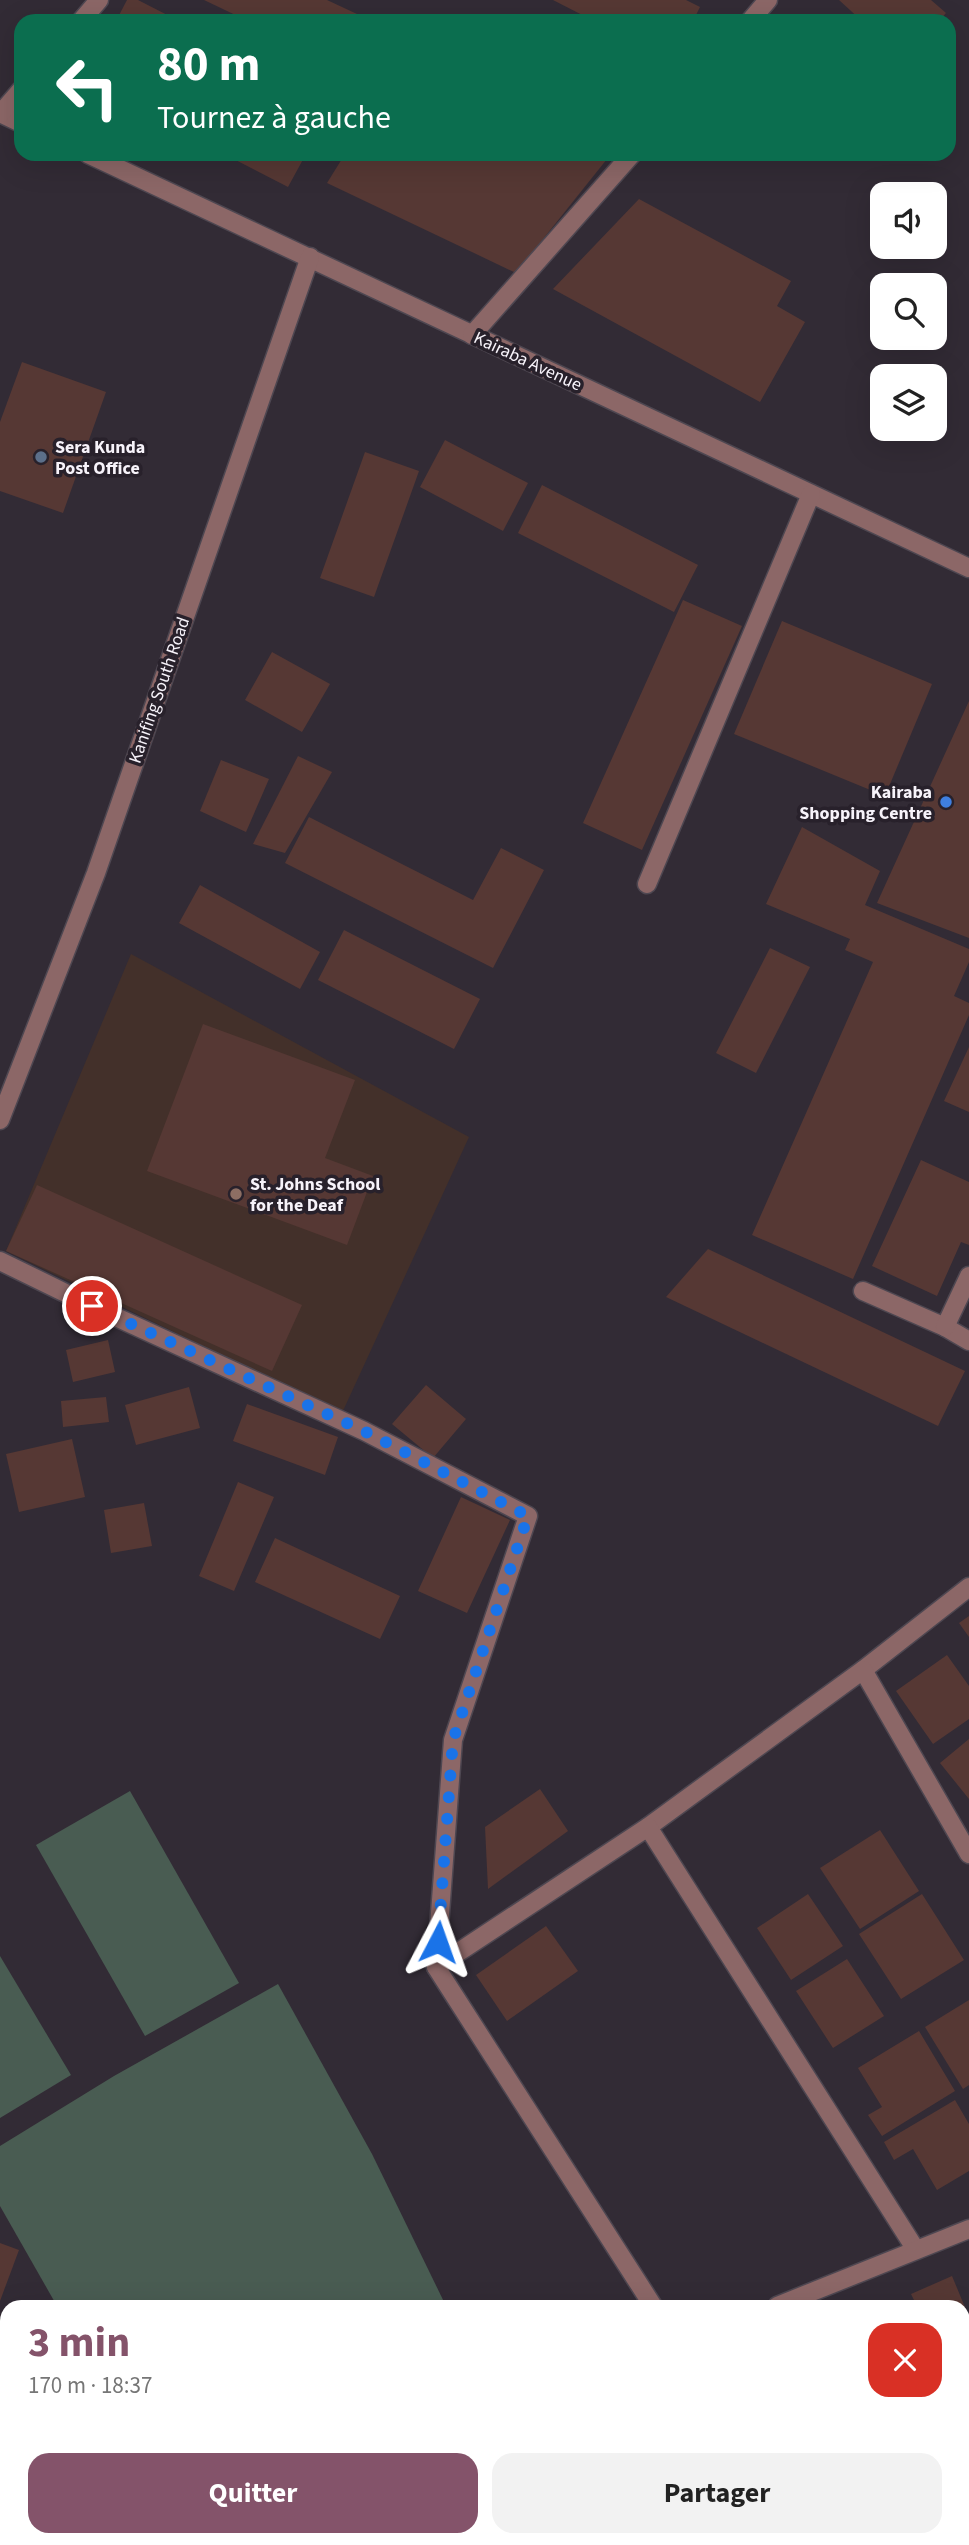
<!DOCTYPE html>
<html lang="fr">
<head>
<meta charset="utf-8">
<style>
  :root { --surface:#fff; --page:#f2f2f2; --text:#222; --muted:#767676; --accent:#84536a }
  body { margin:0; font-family:"Source Sans 3",sans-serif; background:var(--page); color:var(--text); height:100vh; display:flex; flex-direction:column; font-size:26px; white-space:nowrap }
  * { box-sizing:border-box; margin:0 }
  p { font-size:23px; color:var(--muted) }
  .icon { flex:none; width:38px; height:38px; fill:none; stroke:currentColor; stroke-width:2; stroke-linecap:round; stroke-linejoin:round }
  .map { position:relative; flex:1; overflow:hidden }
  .sheet { position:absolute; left:0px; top:2300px; width:970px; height:247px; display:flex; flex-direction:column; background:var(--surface); border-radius:21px 21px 0 0; box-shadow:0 7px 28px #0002 }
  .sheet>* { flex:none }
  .guide { position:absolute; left:14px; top:14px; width:942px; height:147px; border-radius:21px; box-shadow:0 7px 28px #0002; background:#0b6e4f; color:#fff; overflow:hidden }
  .fabs { position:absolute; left:870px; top:182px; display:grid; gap:14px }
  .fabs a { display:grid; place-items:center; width:77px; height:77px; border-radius:14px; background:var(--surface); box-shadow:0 7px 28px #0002; font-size:35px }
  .pin { position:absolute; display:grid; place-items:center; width:60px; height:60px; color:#fff; margin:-30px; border:4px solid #fff; border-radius:50%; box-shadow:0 2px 7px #0007 }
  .me { position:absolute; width:77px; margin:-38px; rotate:4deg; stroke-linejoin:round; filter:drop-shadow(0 0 5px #0008) }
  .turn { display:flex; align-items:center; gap:24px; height:147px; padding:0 28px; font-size:32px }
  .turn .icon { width:91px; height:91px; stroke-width:2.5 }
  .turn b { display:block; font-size:49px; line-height:60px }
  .round { display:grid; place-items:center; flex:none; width:74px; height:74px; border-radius:21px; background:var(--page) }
  .overview { display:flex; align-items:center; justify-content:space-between; height:119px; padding:0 28px }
  h1 { font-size:42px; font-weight:700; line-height:52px; color:var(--accent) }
  .primary-button { display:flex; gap:14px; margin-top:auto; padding:14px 28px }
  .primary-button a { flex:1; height:80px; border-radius:21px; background:var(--accent); color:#fff; font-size:28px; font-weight:700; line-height:80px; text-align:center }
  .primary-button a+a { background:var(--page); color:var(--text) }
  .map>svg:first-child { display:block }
  .education { fill:#43302a }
  .green { fill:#495c52 }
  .building { fill:#563834 }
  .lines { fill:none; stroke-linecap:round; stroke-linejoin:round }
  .minor-casing { stroke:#4e4751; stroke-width:21 }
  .minor { stroke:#8c6767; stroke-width:18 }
  .route { stroke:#1a73e8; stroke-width:12; stroke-dasharray:0 21.6 }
  .service-dot { fill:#5c6f8a; stroke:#28212b; stroke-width:2.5 }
  .shop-dot { fill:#3f7fe0; stroke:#28212b; stroke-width:2.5 }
  .education-dot { fill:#8d6e63; stroke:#28212b; stroke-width:2.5 }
  .labels { text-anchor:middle; stroke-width:7; stroke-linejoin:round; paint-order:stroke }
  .street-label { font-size:18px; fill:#f7f3fa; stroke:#28212b }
  .poi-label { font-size:18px; font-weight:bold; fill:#f7f3fa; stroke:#28212b; text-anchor:start }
</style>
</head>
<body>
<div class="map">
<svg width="969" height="2545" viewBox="0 0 969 2545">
  <rect width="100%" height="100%" fill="#322b35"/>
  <path class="education" d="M131 954 469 1137 342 1413 6 1251Z"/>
  <g class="green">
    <path d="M130 1791 239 1983 145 2036 36 1845Z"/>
    <path d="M0 1956 71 2075 0 2118Z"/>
    <path d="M278 1984 372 2154 446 2306H57L0 2206V2146L114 2076Z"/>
    <path d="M190 2539H310L296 2545H193Z"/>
  </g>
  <g class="building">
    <path d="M127 0H138L179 21H116Z"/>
    <path d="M204 0H327L372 21H248Z"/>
    <path d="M553 0H686L700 7 693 21H594Z"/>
    <path d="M839 0H931L946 13 939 21H862Z"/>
    <path d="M224 154H306L288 187Z"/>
    <path d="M345 154H611L516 273 327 183Z"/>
    <path d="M639 199 791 281 777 306 805 322 760 402 553 289Z"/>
    <path d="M22 362 106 392 63 513 0 491V422Z"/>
    <path d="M445 440 528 483 503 531 420 487Z"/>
    <path d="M365 452 419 471 374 597 320 578Z"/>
    <path d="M542 485 698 565 674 612 518 533Z"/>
    <path d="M683 600 742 626 642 850 583 823Z"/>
    <path d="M782 621 932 684 885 796 734 734Z"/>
    <path d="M272 652 330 684 302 732 245 700Z"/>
    <path d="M969 701V938L877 903Z"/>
    <path d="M298 756 332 772 285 853 253 844Z"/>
    <path d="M221 760 269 779 246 832 200 811Z"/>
    <path d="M309 817 473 900 501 848 544 870 493 968 285 863Z"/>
    <path d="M802 827 880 871 865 905 969 949V962L954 996 969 1003V1015L853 1279 752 1235 873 962 845 950 850 939 766 904Z"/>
    <path d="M200 885 320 952 300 989 179 923Z"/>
    <path d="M344 930 480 999 454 1049 318 980Z"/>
    <path d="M770 948 810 967 756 1073 716 1053Z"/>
    <path d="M203 1024 355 1080 325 1158 373 1176 347 1245 147 1171Z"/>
    <path d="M969 1047V1112L944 1101Z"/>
    <path d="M921 1160 969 1182V1245L961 1242 937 1296 872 1266Z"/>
    <path d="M37 1185 302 1305 272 1371 6 1251Z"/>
    <path d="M708 1249 965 1371 938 1426 666 1297Z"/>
    <path d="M108 1340 115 1372 73 1382 66 1350Z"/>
    <path d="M426 1385 466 1419 433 1458 392 1424Z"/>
    <path d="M189 1387 200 1428 136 1445 125 1405Z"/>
    <path d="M106 1397 109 1422 63 1427 61 1401Z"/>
    <path d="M247 1404 338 1437 325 1475 233 1441Z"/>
    <path d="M72 1439 85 1497 19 1512 6 1454Z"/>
    <path d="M238 1482 274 1497 234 1591 199 1576Z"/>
    <path d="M461 1497 510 1520 467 1613 418 1591Z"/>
    <path d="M144 1503 152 1546 111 1553 104 1510Z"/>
    <path d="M275 1538 400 1596 380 1639 255 1582Z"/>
    <path d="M969 1616V1637L959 1623Z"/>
    <path d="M947 1655 969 1686V1719L933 1744 896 1691Z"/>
    <path d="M969 1739V1799L940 1763Z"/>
    <path d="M540 1789 568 1831 488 1889 485 1827Z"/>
    <path d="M880 1830 919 1891 860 1929 820 1868Z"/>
    <path d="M808 1894 843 1946 791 1980 757 1928Z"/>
    <path d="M922 1894 964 1960 901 1999 859 1934Z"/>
    <path d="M546 1926 578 1971 507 2021 476 1975Z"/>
    <path d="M847 1959 884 2016 833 2048 796 1991Z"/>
    <path d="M969 2000V2085L963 2089 925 2027Z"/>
    <path d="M919 2031 955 2091 882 2136 868 2115 882 2107 858 2068Z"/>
    <path d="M955 2100 969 2124V2171L937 2190 913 2149 894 2160 884 2142Z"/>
    <path d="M0 2243 19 2250 0 2301Z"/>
    <path d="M952 2276 967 2312 962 2315V2306H917L911 2294Z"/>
    <path d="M0 2325 7 2327V2450L0 2447Z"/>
    <path d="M969 2440V2525L962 2531V2446Z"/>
    <path d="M7 2454V2507L0 2504V2472Z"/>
    <path d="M48 2539H83L82 2543 87 2545H46Z"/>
    <path d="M870 2539H939L944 2545H864Z"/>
  </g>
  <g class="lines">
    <defs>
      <g id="minor">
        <path d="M81 21 99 0"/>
        <path d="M750 21 768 0"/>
        <path d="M0 113 21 123"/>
        <path d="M1 113 21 90"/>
        <path d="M88 154 969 568"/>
        <path d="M472 335 632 154"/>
        <path d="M647 884 811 494"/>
        <path d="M0 1120 96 873 310 257"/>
        <path d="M0 1261 92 1306 364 1431 528 1516 453 1740 436 1967"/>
        <path d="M863 1291 945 1327 969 1341"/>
        <path d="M945 1327 969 1276"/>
        <path d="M863 1670 969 1587"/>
        <path d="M648 1827 863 1670 969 1854"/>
        <path d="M653 2306 436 1967 648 1827 916 2250"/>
        <path d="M777 2306 969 2229"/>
        <path d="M594 2545 596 2539"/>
      </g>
    </defs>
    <use href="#minor" class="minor-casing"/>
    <use href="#minor" class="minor"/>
  </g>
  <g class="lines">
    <path class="route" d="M92 1306 364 1431 528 1516 453 1740 438 1942"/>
  </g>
  <circle class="service-dot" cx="41" cy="457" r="7"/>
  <circle class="shop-dot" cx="946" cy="802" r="7"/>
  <circle class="education-dot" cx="236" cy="1194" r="7"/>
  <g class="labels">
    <g class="street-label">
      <text transform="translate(528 361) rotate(25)" y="6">Kairaba Avenue</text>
      <text transform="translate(159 690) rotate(-71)" y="6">Kanifing South Road</text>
    </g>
    <g class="poi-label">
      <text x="55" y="453">Sera Kunda<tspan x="55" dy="21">Post Office</tspan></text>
      <text x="932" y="798" text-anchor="end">Kairaba<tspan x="932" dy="21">Shopping Centre</tspan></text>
      <text x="250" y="1190">St. Johns School<tspan x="250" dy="21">for the Deaf</tspan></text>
    </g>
  </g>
</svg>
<div class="fabs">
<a><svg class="icon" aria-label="sound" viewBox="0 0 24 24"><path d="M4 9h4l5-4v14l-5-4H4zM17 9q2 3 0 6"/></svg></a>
<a><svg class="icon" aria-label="search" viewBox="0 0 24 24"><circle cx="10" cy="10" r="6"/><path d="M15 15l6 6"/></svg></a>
<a><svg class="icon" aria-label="layers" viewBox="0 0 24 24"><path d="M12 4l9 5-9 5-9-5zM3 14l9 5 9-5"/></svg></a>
</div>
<div class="pin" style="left:92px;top:1306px;background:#d93025"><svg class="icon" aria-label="arrive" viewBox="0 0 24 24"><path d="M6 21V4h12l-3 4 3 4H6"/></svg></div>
<svg class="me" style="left:438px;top:1942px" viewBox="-20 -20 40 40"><path d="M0-17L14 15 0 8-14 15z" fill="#1a73e8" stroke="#fff" stroke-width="4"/></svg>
<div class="guide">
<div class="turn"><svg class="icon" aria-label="left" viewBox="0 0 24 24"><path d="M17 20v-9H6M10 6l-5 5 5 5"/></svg><div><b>80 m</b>Tournez à gauche</div></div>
</div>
<section class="sheet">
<div class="overview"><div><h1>3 min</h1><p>170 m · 18:37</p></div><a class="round" style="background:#d93025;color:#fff"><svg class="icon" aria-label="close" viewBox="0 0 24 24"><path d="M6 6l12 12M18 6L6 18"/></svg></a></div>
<div class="primary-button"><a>Quitter</a><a>Partager</a></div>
</section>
</div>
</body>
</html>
